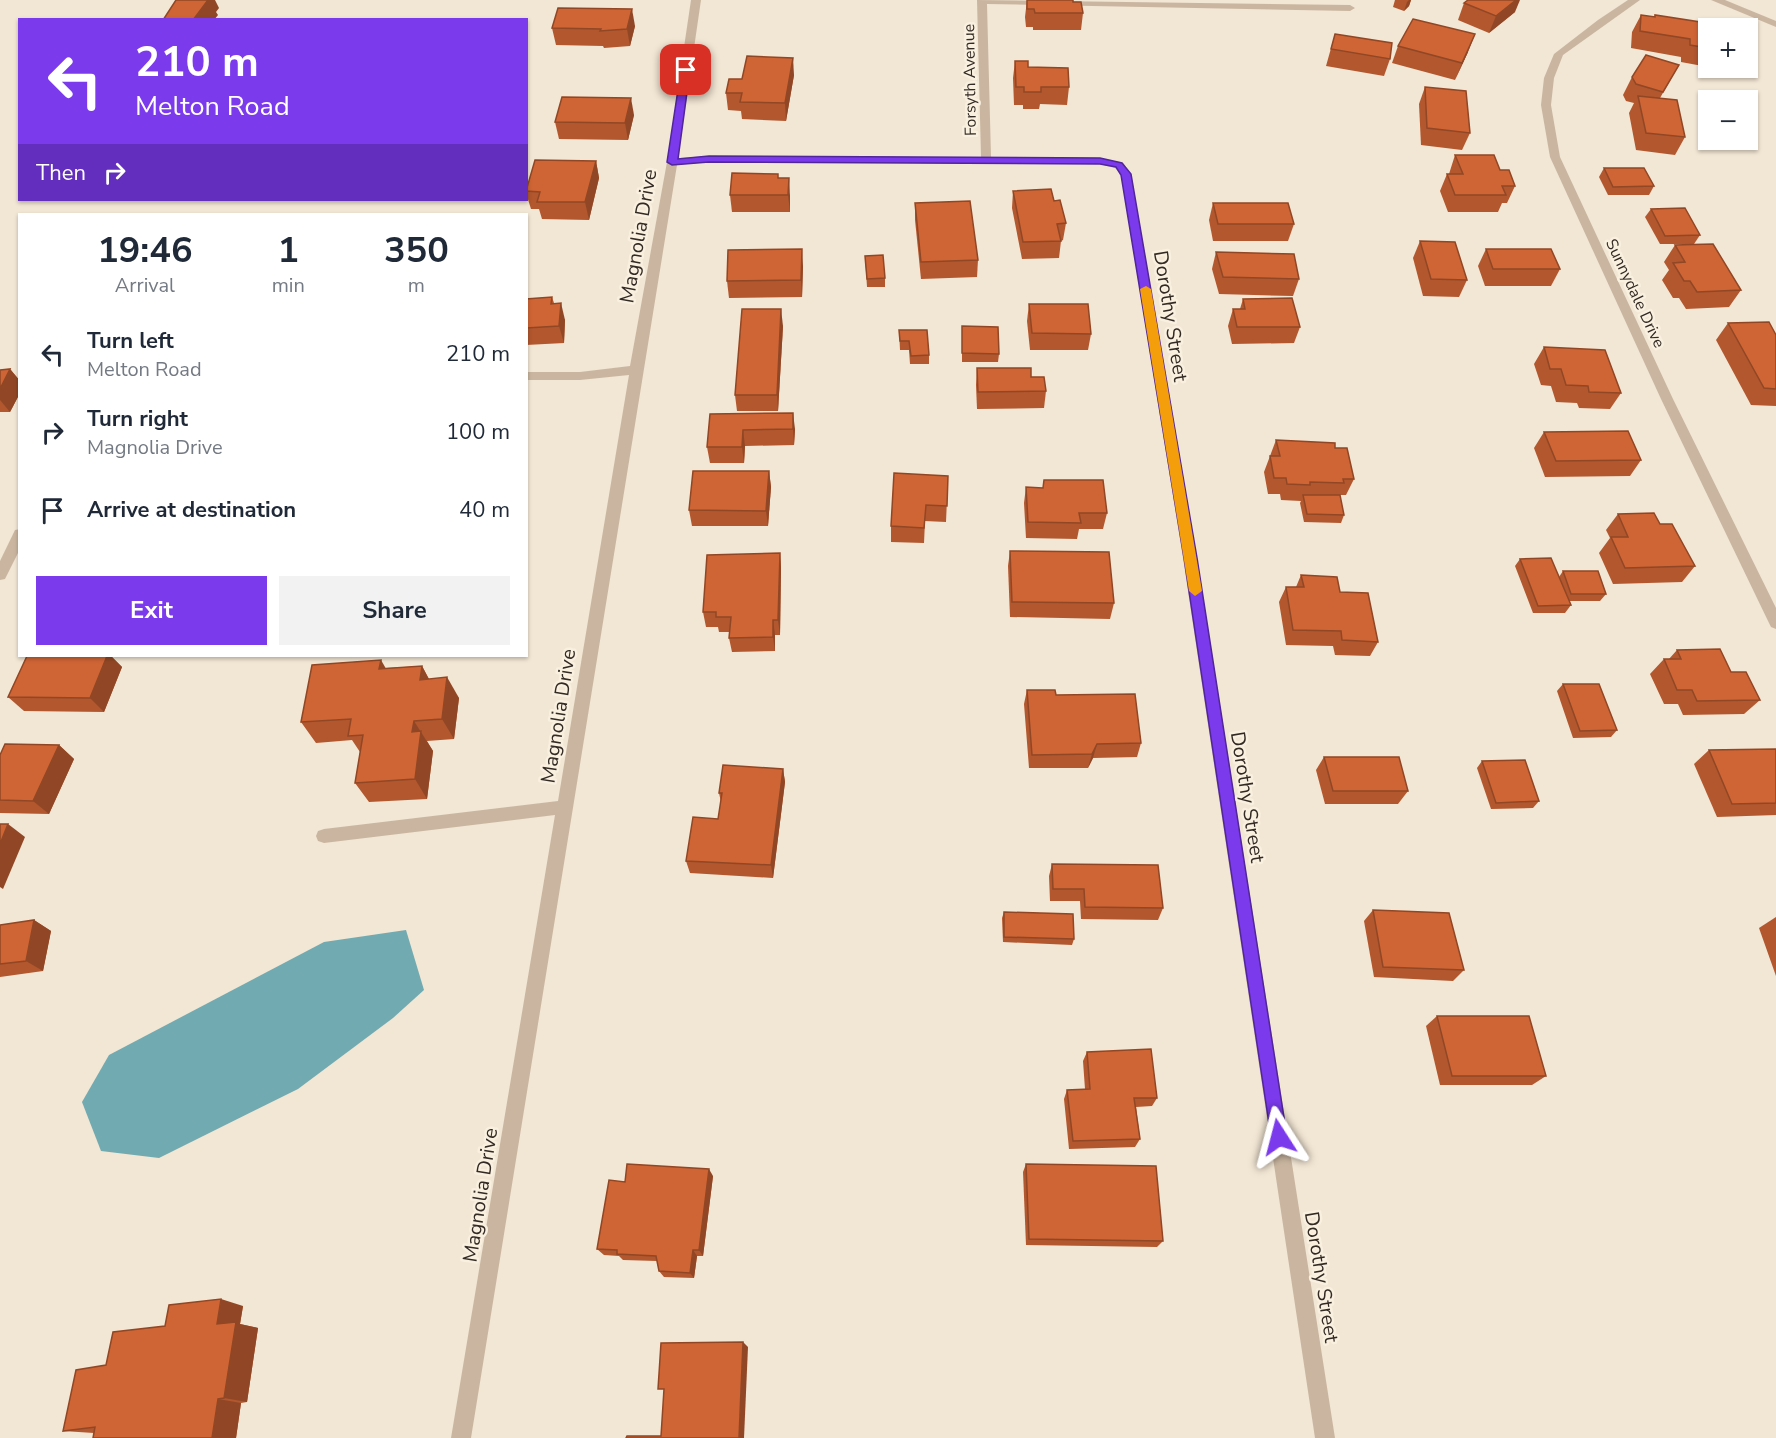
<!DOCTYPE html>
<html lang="en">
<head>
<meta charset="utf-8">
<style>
  :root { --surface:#fff; --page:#f2f2f3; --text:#1f2937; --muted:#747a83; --accent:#7c3aed }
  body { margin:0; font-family:"Nunito Sans",sans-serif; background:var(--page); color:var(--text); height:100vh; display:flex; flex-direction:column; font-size:22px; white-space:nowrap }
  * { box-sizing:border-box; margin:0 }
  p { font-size:20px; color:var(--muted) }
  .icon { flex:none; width:33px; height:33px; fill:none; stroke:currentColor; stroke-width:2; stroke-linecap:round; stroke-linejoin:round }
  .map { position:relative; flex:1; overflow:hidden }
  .side { position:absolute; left:18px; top:213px; width:510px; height:444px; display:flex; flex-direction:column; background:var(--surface); border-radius:0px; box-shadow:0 2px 4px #0004 }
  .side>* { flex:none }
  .hud { position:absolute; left:18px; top:18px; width:510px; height:183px; border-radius:0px; box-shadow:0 2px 4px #0004; background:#7c3aed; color:#fff; overflow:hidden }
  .buttons { position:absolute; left:1698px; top:18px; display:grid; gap:12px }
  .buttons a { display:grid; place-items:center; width:60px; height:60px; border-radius:0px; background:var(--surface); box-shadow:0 2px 4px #0004; font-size:30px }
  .pin { position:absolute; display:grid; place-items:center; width:51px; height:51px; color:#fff; margin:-26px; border-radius:12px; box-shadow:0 3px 9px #0006 }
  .me { position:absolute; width:66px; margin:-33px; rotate:351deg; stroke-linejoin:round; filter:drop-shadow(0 0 4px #0008) }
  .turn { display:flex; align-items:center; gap:21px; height:126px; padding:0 18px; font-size:27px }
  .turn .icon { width:78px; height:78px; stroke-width:2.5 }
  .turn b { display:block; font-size:42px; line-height:51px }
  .then { display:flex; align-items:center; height:57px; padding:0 18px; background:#0003; gap:12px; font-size:22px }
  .eta { display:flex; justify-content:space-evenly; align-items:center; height:102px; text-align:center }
  .eta b { font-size:36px; font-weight:700; line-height:42px }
  .cta { display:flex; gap:12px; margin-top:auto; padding:12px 18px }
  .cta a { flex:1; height:69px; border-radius:0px; background:var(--accent); color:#fff; font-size:24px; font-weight:700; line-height:69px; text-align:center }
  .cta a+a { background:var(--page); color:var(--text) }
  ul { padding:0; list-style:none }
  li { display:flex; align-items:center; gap:18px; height:78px; padding:0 18px }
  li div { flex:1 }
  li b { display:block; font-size:22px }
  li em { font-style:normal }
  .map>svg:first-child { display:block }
  .water { fill:#71aab1 }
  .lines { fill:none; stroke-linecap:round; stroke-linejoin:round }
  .minor { fill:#cab6a0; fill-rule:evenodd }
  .wall { fill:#b2572e }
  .shaded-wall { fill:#914725 }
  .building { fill:#cf6535; stroke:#914725; stroke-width:1.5 }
  .route { fill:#7c3aed; stroke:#51269a; stroke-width:1.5 }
  .slow { fill:#f59e0b }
  .labels { text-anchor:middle; stroke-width:5; stroke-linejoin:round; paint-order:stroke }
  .far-street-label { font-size:16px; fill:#332a24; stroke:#faf0e0 }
  .street-label { font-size:20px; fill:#332a24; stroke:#faf0e0 }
</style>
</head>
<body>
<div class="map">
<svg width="1776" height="1438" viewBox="0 0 1776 1438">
  <rect width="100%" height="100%" fill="#f2e6d4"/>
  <path class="water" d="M406 930 424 990 393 1018 298 1089 159 1158 101 1151 82 1102 109 1055 324 942Z"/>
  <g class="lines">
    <g class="minor">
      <path d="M691 0H701L678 158 709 156 981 157 977 0 1350 5 1355 8 1350 11 987 4 991 157 1100 158 1123 163 1131 174 1197 558 1335 1438H1315L1183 558 1121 174 1115 168 1100 164 709 162 677 165 471 1438H451L555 815 324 843 318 841 316 836 318 831 324 829 558 801 629 375 580 380H526V372H580L630 366 667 162Z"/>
      <path d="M1628 0H1640L1563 55 1554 78 1551 105 1560 157 1673 399 1776 608V629L1771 627 1769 623 1661 399 1550 157 1541 105 1544 78 1554 54 1598 20Z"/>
      <path d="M1711 0H1725L1776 21V27Z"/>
      <path d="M20 529V549L5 579 0 580V561L15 530Z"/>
    </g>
  </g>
  <g class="wall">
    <path d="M1027 0 1073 2 1083 13 1081 30H1033V27H1026L1025 17Z"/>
    <path d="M1395 0H1411L1409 6 1404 11 1393 7Z"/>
    <path d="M1464 3 1515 12 1489 33 1458 20Z"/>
    <path d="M1641 15 1654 17 1655 15 1708 28V67L1681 62V57L1631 48 1632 32Z"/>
    <path d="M635 26 630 46 604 48 603 46 556 45 552 28Z"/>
    <path d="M1335 34 1390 59 1384 76 1326 66Z"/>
    <path d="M1398 46 1468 52 1455 80 1392 63Z"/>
    <path d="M1015 61 1069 87 1067 105 1040 104 1039 109H1023V105H1014L1013 78Z"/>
    <path d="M1679 65 1660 98 1685 137 1675 155 1636 150 1629 113 1634 103 1626 101 1623 95 1632 77Z"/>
    <path d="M794 75 786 121 742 119 741 111 728 110 726 93 742 79Z"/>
    <path d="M1425 87 1470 133 1462 150 1421 145 1419 104Z"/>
    <path d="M634 115 628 140 559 139 555 122Z"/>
    <path d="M1455 155 1500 170 1515 186 1507 203H1502L1498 212H1448L1440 191 1447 174H1449Z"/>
    <path d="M596 161 599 178 589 220 542 219 539 209H531L526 193V190Z"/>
    <path d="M1604 168 1654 186 1649 195H1608L1599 177Z"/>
    <path d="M779 178 790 196V212H732L730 195Z"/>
    <path d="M1013 191 1054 201 1066 223 1063 240 1061 241 1059 258 1022 259 1012 208Z"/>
    <path d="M915 203 978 260 977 277 921 279 915 220Z"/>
    <path d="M1213 203 1294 224 1288 241H1213L1209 220Z"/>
    <path d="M1651 209 1700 235 1694 244H1660L1645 217Z"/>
    <path d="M1420 241 1467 280 1459 297 1423 296 1413 258Z"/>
    <path d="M1675 245 1741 290 1729 307 1686 309 1679 298H1673L1662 280 1669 270 1664 262Z"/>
    <path d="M1486 249 1560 269 1551 286H1485L1478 266Z"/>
    <path d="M1216 252 1299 279 1293 296 1219 294 1212 269Z"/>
    <path d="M865 256 885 278V287H867Z"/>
    <path d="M803 266 802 297 729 298 727 281Z"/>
    <path d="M552 297 554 303 565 320 564 343 526 345V299Z"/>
    <path d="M1243 299 1300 327 1294 343 1232 344 1228 326 1233 309H1240Z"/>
    <path d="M1029 304 1091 334 1088 350H1030L1027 321Z"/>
    <path d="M1728 323 1776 335V406L1751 405 1716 340Z"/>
    <path d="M783 326 778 411H737L735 395Z"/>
    <path d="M962 326 999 354 998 362H962Z"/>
    <path d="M899 330 929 355V364H910L909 350H900Z"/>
    <path d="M1544 347 1621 393 1610 409 1579 408 1577 403 1556 402 1551 386 1541 385 1534 364Z"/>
    <path d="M977 368 1031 377 1046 391 1044 408 977 409 976 385Z"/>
    <path d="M10 369 20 381V393L10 412H0V370Z"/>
    <path d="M710 414 795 429 794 445 745 446 744 463H710L707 447Z"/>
    <path d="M1544 432 1641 460 1630 476 1545 477 1534 448Z"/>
    <path d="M1276 440 1335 448 1354 479 1346 495H1338L1344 515 1341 523 1304 522 1300 503 1301 501 1281 500 1280 494H1268L1264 472Z"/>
    <path d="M769 471 771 487 768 526H692L689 510Z"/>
    <path d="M948 476 946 522 925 521 924 543 891 542V526Z"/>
    <path d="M1026 487 1107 513 1103 529H1079L1077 539 1026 538 1024 503Z"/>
    <path d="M1618 514 1695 566 1682 582 1613 584 1599 553 1610 538 1606 530Z"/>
    <path d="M1010 551 1114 603 1110 619 1010 617 1008 566Z"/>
    <path d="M780 553 781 568 780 635H775V651L732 652 729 638 730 632H719L718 627H706L703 612Z"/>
    <path d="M1520 559 1559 577 1563 571 1606 594 1600 601H1569L1571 605 1565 613H1533L1515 566Z"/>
    <path d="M1301 575 1340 592 1378 642 1370 656 1335 655 1333 646 1286 645 1279 602 1286 587H1296Z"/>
    <path d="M1677 650 1731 672 1760 700 1744 714 1683 715 1678 704H1664L1650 674 1664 659H1669Z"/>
    <path d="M27 656H111L122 667 104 712 24 711 8 697Z"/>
    <path d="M422 666 429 679 459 698 454 739 427 741 433 751 427 799 369 802 355 783 360 752 352 740 316 743 301 722 386 668Z"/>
    <path d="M1563 684 1617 730 1611 737 1573 738 1557 691Z"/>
    <path d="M1027 690 1056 695 1141 743 1137 757 1093 758 1088 768H1029L1024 704Z"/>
    <path d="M59 745 74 759 49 814 0 813V755Z"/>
    <path d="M1776 749V815L1717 817 1694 764 1709 750Z"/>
    <path d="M1324 757 1408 791 1398 804H1325L1316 770Z"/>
    <path d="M1482 761 1539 801 1533 808 1491 809 1477 768Z"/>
    <path d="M783 769 785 782 773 878 690 873 686 861 718 819 721 802 719 793Z"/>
    <path d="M1052 864 1163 908 1158 920 1081 919 1080 901H1050L1049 876Z"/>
    <path d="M1373 910 1464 970 1453 981 1374 977 1364 921Z"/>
    <path d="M1004 912 1074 939 1072 945 1003 942 1002 918Z"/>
    <path d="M1776 917V976L1759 928Z"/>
    <path d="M34 920 51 931 43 971 0 977V925Z"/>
    <path d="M1437 1016 1546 1076 1532 1085H1440L1426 1026Z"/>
    <path d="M1087 1052 1157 1098 1152 1106 1136 1107 1140 1139 1135 1147 1069 1149 1064 1099 1067 1090 1085 1089 1083 1061Z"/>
    <path d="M1026 1164 1163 1241 1157 1247 1026 1245 1023 1172Z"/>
    <path d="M713 1176 703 1256H697L694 1278 664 1277 659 1271 657 1261 623 1260 619 1256 604 1255 597 1249 625 1182Z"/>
    <path d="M243 1306 240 1324 258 1328 247 1402 241 1403 236 1438H93L94 1433 63 1431 106 1365 165 1326Z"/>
  </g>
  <g class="shaded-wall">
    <path d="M208 0H215L219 8 216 12 218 15 214 20H193Z"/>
    <path d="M1409 0H1411L1409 6 1404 11 1407 2Z"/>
    <path d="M1516 0H1520L1515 12 1489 33 1496 16Z"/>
    <path d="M632 9 635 26 630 46 627 29Z"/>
    <path d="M1475 34 1468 52 1455 80 1462 63Z"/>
    <path d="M793 58 794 75 786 121 785 103Z"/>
    <path d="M631 98 634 115 628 140 625 123Z"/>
    <path d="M596 161 599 178 589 220 585 202Z"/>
    <path d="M789 178 790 196V212L788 195Z"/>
    <path d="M802 249 803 266 802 297 801 280Z"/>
    <path d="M561 303 565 320 564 343 559 326Z"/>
    <path d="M781 309 783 326 778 411 777 395Z"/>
    <path d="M10 369 20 381V393L10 412 0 400V389Z"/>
    <path d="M793 413 795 429 794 445 793 429Z"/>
    <path d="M743 430 745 446 744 463 742 447Z"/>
    <path d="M769 471 771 487 768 526 766 511Z"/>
    <path d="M780 553 781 568 780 635 778 620Z"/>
    <path d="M773 620 775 635V651L773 637Z"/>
    <path d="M107 656H111L122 667 104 712 90 698Z"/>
    <path d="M381 660 393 681 379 669Z"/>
    <path d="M422 666 433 687 420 680Z"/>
    <path d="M447 677 459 698 454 739 442 719Z"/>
    <path d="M414 721 433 751 427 799 415 779 412 732Z"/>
    <path d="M1097 744 1093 758 1088 768 1092 754Z"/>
    <path d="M59 745 74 759 49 814 33 801Z"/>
    <path d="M783 769 785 782 773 878 771 865Z"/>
    <path d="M8 824 25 837 3 889 0 887V844Z"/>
    <path d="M34 920 51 931 43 971 26 961Z"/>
    <path d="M709 1169 713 1176 703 1256 699 1250Z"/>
    <path d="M693 1250 697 1256 694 1278 690 1273Z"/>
    <path d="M221 1299 243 1306 240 1324 258 1328 247 1402 224 1398 217 1324Z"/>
    <path d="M743 1342 748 1347 744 1438H739Z"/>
    <path d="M218 1399 241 1403 236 1438H212Z"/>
  </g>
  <g class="building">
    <path d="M176 0H208L193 20H163Z"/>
    <path d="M1027 0H1073V2H1081L1083 13H1035L1034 9H1027Z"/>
    <path d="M1468 0H1516L1496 16 1464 3Z"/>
    <path d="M558 8 632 9 627 29 600 31 601 29 552 28Z"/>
    <path d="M1641 15 1655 17V15L1726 26V28H1708V48L1690 45V39L1640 31Z"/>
    <path d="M1413 19 1475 34 1462 63 1398 46Z"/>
    <path d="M1335 34 1392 43 1390 59 1331 49Z"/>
    <path d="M1748 42H1749L1751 56H1748Z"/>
    <path d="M1646 55 1679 65 1663 92 1636 84 1632 77Z"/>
    <path d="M747 56 793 58 785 103 740 102 742 93H726L729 79H742Z"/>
    <path d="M1015 61H1028V67L1068 68 1069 87H1041V92H1024V87H1016Z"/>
    <path d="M1425 87 1466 91 1470 133 1427 128Z"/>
    <path d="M1638 96 1677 100 1685 137 1646 133Z"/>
    <path d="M562 97 631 98 625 123 555 122Z"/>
    <path d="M1455 155H1494L1500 170H1509L1515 186H1502L1506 195H1455L1447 174H1463Z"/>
    <path d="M535 160 596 161 585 202H537L540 192 526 191Z"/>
    <path d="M1604 168H1644L1654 186 1613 187Z"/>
    <path d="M732 173 778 174V178H789L788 195H730Z"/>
    <path d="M1051 189 1054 201 1060 200 1066 223 1057 224 1061 241 1023 242 1013 191Z"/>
    <path d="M970 201 978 260 921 262 915 203Z"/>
    <path d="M1213 203H1288L1294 224H1218Z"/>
    <path d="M1685 208 1700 235 1665 236 1651 209Z"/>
    <path d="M1420 241 1455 242 1467 280 1431 279Z"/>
    <path d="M1713 244 1741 290 1697 292 1690 281H1684L1673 263 1685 262 1675 245Z"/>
    <path d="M802 249 801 280 727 281 728 250Z"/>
    <path d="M1486 249H1551L1560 269H1493Z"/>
    <path d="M1216 252 1294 254 1299 279 1223 277Z"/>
    <path d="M883 255 885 278 867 279 865 256Z"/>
    <path d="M552 297 551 304 561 303 559 326 526 328V299Z"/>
    <path d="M1292 298 1300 327H1237L1233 309H1245L1243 299Z"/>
    <path d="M1029 304H1088L1091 334 1032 333Z"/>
    <path d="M742 309H781L777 395H735Z"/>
    <path d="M1769 322 1776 335V389L1764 388 1728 323Z"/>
    <path d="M962 326 998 327 999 354 962 353Z"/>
    <path d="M899 330H927L929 355 911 356 909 341H900Z"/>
    <path d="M1544 347 1605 350 1621 393 1589 392 1588 386 1566 385 1561 369H1550Z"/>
    <path d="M977 368H1031V377H1044L1046 391 978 392Z"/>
    <path d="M10 369 0 389V370Z"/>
    <path d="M793 413V429L743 430 742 447H707L710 414Z"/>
    <path d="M1628 431 1641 460 1556 461 1544 432Z"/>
    <path d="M1276 440 1335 443V448H1347L1354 479H1343L1344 483 1310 482V485L1287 484 1286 478H1274L1270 456H1280Z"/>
    <path d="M693 471H769L766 511 689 510Z"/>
    <path d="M894 473 948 476 947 506 926 505 924 528 891 526Z"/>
    <path d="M1044 480H1103L1107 513H1079L1081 523 1028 522 1026 487 1043 488Z"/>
    <path d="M1303 495H1340L1344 515 1307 514Z"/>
    <path d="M1654 513 1660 524H1672L1695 566 1625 568 1611 537H1628L1618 514Z"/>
    <path d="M1010 551 1109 552 1114 603 1012 602Z"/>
    <path d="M780 553 778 620H773V637L729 638 731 617H716V612H703L707 555Z"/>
    <path d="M1551 558 1571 605 1538 606 1520 559Z"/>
    <path d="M1563 571H1598L1606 594H1571Z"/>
    <path d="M1301 575 1337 577 1340 592 1368 593 1378 642 1342 640 1341 631 1293 630 1286 587H1304Z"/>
    <path d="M1720 649 1731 672H1746L1760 700 1697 701 1692 690H1677L1664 659H1681L1677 650Z"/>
    <path d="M27 656H107L90 698 8 697Z"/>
    <path d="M381 660 379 669 422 666 420 680 447 677 442 719 414 721 412 732 421 731 415 779 355 783 363 735 348 736 351 719 301 722 312 665Z"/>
    <path d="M1563 684H1599L1617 730 1580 731Z"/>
    <path d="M1027 690H1055L1056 695 1135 694 1141 743 1097 744 1092 754 1032 755Z"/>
    <path d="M5 744 59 745 33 801 0 800V755Z"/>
    <path d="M1776 749V803L1732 804 1709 750Z"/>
    <path d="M1324 757H1399L1408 791H1333Z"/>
    <path d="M1525 760 1539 801 1496 803 1482 761Z"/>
    <path d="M723 765 783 769 771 865 686 861 693 817 718 819 722 793H719Z"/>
    <path d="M0 824H8L0 844Z"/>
    <path d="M1052 864 1158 865 1163 908 1085 907 1084 889H1053Z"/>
    <path d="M1373 910 1449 913 1464 970 1383 967Z"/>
    <path d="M1004 912 1073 914 1074 939 1004 937Z"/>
    <path d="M34 920 26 961 0 964V925Z"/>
    <path d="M1437 1016H1529L1546 1076H1452Z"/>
    <path d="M1151 1049 1157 1098H1134L1140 1139 1073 1141 1067 1090 1090 1089 1087 1052Z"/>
    <path d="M627 1164 709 1169 699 1250H693L690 1273 659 1271 656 1256 617 1254V1250L597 1249 609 1180 625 1182Z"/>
    <path d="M1026 1164 1156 1166 1163 1241 1029 1239Z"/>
    <path d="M221 1299 217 1324 236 1322 224 1398 218 1399 212 1438H93L95 1427 63 1431 76 1370 106 1365 113 1332 165 1326 169 1305Z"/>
    <path d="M743 1342 739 1438H626L627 1436H661L664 1389H658L661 1343Z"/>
  </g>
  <path class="route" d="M686 67 690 70 678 159 709 156 1100 158 1122 163 1131 174 1197 558 1287 1137 1285 1143 1279 1145 1273 1143 1271 1137 1184 558 1121 175 1116 167 1100 164 709 162 672 165 667 162 681 70Z"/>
  <path class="slow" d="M1146 286 1151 289 1202 591 1195 596 1189 591 1140 289Z"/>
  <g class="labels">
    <g class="far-street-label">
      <text transform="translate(969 80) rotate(-91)" y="6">Forsyth Avenue</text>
      <text transform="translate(1636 293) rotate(65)" y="6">Sunnydale Drive</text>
    </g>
    <g class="street-label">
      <text transform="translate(638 236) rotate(-80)" y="7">Magnolia Drive</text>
      <text transform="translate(1171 316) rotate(81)" y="7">Dorothy Street</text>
      <text transform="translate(558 716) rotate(-81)" y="7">Magnolia Drive</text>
      <text transform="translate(1248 797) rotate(81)" y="7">Dorothy Street</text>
      <text transform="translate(480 1195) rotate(-81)" y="7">Magnolia Drive</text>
      <text transform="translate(1322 1277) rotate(81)" y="7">Dorothy Street</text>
    </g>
  </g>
</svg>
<div class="buttons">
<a>+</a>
<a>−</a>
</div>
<div class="pin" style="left:686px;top:70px;background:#d93025"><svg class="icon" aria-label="arrive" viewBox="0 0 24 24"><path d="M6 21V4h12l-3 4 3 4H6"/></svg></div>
<svg class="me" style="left:1279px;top:1137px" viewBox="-20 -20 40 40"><path d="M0-17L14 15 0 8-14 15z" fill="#7c3aed" stroke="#fff" stroke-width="4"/></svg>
<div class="hud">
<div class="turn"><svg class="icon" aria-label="left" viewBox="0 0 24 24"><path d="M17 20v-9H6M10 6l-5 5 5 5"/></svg><div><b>210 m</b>Melton Road</div></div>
<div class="then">Then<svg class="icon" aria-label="right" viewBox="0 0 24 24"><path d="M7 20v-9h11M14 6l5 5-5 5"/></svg></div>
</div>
<section class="side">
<div class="eta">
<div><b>19:46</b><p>Arrival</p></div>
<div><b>1</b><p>min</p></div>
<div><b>350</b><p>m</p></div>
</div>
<ul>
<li><svg class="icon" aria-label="left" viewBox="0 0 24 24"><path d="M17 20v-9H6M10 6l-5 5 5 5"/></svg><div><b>Turn left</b><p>Melton Road</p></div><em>210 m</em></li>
<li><svg class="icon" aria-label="right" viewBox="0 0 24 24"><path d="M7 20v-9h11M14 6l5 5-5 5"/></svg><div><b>Turn right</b><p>Magnolia Drive</p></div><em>100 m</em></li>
<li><svg class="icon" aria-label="arrive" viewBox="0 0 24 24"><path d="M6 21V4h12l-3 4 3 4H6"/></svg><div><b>Arrive at destination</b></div><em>40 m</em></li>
</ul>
<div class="cta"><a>Exit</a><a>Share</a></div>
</section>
</div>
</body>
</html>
